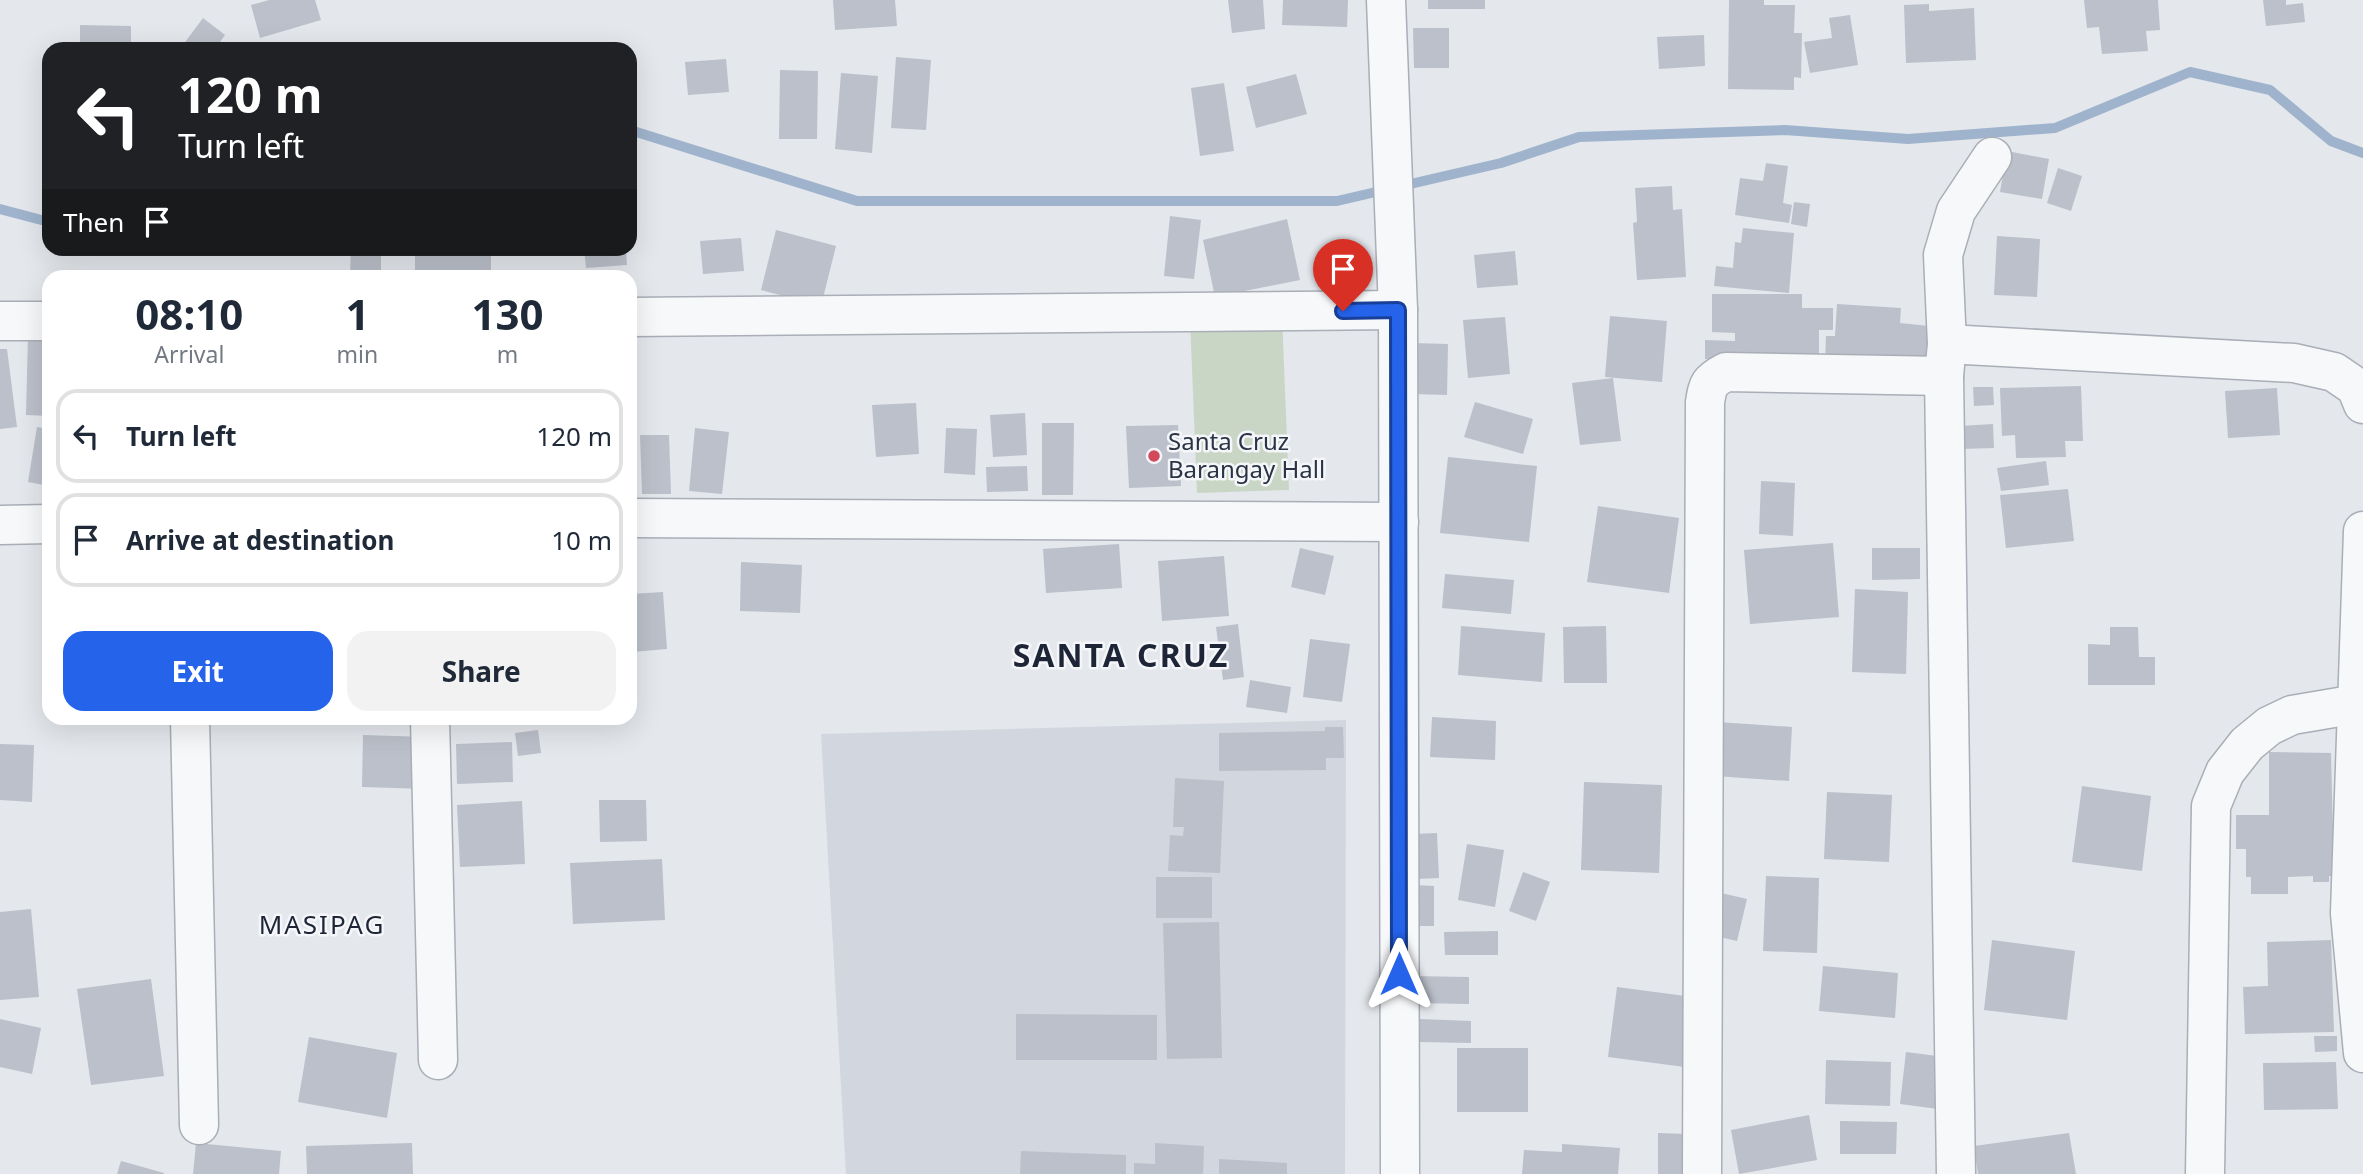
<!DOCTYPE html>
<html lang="en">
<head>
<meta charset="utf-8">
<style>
  :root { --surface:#fff; --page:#f2f2f3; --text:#1f2937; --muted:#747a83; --line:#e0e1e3; --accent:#2563eb }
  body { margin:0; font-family:"Noto Sans",sans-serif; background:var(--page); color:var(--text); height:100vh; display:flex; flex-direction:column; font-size:26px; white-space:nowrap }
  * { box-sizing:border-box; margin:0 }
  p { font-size:23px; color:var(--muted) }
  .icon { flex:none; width:38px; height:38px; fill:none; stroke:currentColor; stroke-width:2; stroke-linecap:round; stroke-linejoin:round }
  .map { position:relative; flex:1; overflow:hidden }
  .side { position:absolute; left:42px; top:270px; width:595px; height:455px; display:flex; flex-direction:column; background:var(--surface); border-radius:21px; box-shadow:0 7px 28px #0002 }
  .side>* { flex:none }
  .guide { position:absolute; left:42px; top:42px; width:595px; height:214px; border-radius:21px; box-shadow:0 7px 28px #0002; background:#202124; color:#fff; overflow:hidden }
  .pin { position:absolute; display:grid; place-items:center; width:60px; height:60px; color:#fff; margin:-72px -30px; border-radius:50% 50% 50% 0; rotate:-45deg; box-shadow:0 0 7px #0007 }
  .pin .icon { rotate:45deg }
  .me { position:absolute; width:77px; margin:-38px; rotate:0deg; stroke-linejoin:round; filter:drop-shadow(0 0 5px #0008) }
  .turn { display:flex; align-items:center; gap:24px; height:147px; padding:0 21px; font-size:32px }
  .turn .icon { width:91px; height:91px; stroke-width:2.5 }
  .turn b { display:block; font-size:49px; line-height:60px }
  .then { display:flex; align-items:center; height:66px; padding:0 21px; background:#0003; gap:14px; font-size:26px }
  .eta { display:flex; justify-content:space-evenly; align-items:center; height:119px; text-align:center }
  .eta b { font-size:42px; font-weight:700; line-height:49px }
  .primary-button { display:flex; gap:14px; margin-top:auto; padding:14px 21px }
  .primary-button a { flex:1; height:80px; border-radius:21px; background:var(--accent); color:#fff; font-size:28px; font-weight:700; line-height:80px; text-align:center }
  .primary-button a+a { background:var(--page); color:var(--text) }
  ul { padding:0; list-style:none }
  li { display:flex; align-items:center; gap:21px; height:94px; margin:0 14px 10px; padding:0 7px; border:4px solid var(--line); border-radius:21px }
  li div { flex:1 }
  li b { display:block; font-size:26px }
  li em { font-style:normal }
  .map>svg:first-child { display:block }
  .built { fill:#d2d6de }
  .green { fill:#c9d6c5 }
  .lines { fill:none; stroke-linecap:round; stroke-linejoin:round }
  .stream { stroke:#9fb4cc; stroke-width:10 }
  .building { fill:#bbc0ca }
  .minor-casing { stroke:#a9aeb7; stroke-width:41 }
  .minor { stroke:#f7f8fa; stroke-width:38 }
  .route-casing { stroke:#184099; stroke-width:18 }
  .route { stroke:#2563eb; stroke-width:12 }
  .poi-dot { fill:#d1495b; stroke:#f4f6f9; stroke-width:2.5 }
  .labels { text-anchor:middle; stroke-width:5; stroke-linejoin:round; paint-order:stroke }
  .poi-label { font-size:24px; fill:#2b3445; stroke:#f4f6f9; text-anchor:start }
  .neighbourhood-label { font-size:26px; letter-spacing:2px; fill:#1d2536; stroke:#f4f6f9 }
  .district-label { font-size:32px; font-weight:bold; letter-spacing:2px; fill:#1d2536; stroke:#f4f6f9 }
</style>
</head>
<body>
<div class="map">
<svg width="2363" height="1174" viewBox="0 0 2363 1174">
  <rect width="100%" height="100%" fill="#e4e7ec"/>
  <path class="built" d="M1346 720 1345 1174H846L821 734Z"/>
  <path class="green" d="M1282 316 1289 490 1197 493 1190 319Z"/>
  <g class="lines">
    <g class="stream">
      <path d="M630 130 857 201H1337L1501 163 1579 137 1785 130 1908 139 2055 128 2190 72 2270 90 2331 141 2363 153"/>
      <path d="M0 209 49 222"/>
    </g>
  </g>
  <g class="building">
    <path d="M269 0H315L321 20 260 38 251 5Z"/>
    <path d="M833 0H895L897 26 835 30Z"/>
    <path d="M1228 0H1263L1265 29 1232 33Z"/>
    <path d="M1283 0H1348L1347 27 1282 25Z"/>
    <rect x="1428" y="0" width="57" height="9"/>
    <path d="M1729 0H1764V5H1795L1794 33H1802L1801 78 1794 77V90L1728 89Z"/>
    <path d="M2084 0H2158L2160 30 2146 31 2148 51 2102 54 2099 27 2087 28Z"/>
    <path d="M2263 0H2286V5L2303 3 2305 22 2266 26Z"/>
    <path d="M1929 4V11L1974 8 1976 60 1906 63 1904 5Z"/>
    <path d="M1850 15 1858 65 1810 73 1804 42 1832 38 1829 18Z"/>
    <path d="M203 18 225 35 215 49H180Z"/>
    <path d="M80 25 131 26V49H80Z"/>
    <path d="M1413 28H1449V68H1414Z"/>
    <path d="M1704 35 1705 66 1659 69 1657 37Z"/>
    <path d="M896 57 931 60 926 130 891 128Z"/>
    <path d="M726 59 729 92 688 95 685 62Z"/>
    <path d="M780 70 818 71 817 139H779Z"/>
    <path d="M841 73 878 76 872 153 835 149Z"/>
    <path d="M1296 74 1307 114 1256 128 1246 87Z"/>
    <path d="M1224 83 1234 151 1200 156 1191 88Z"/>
    <path d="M2007 151 2049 159 2042 199 2000 192Z"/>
    <path d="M1766 163 1788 166 1783 203 1792 205 1789 223 1735 215 1740 178 1763 181Z"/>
    <path d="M2058 168 2082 176 2071 211 2047 203Z"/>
    <path d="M1672 186 1673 210 1682 209 1686 277 1637 280 1633 223 1637 222 1635 188Z"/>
    <path d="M1794 202 1810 204 1807 227 1791 224Z"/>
    <path d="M1170 216 1201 220 1194 279 1164 276Z"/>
    <path d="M1287 219 1300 280 1215 297 1203 240Z"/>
    <path d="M1743 228 1794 233 1789 293 1714 286 1716 266 1733 268 1735 242 1741 243Z"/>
    <path d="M776 230 836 246 821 306 761 290Z"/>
    <path d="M1997 236 2040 239 2037 297 1994 295Z"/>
    <path d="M741 238 744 271 703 274 700 241Z"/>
    <path d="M351 248H381V276H350Z"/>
    <rect x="415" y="248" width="76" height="28"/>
    <path d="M584 248H626L627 265 586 268Z"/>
    <path d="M1515 251 1518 285 1477 288 1474 255Z"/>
    <path d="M1712 294H1802V308H1833V330H1819V365L1705 359V340L1735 341V333L1712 332Z"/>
    <path d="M1837 304 1901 308 1900 323 1929 326 1927 370 1825 364 1826 336H1835Z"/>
    <path d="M1610 316 1667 321 1662 382 1605 377Z"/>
    <path d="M1505 317 1510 374 1468 378 1463 320Z"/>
    <path d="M28 336H49V416L26 415Z"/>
    <path d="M1412 343 1448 344 1447 395 1412 394Z"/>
    <path d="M0 349H7L17 427 0 429Z"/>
    <path d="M1613 378 1621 441 1580 445 1572 383Z"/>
    <path d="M2081 386 2083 441H2065L2066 457 2016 458 2015 435 2002 436 2000 388Z"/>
    <path d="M1973 387H1993L1994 405 1974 406Z"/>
    <path d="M2277 388 2280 435 2228 438 2225 391Z"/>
    <path d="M1475 402 1533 419 1523 454 1464 437Z"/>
    <path d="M916 403 919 454 876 457 872 405Z"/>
    <path d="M1025 413 1027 455 993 457 990 415Z"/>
    <path d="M1042 423H1074L1073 495H1042Z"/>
    <path d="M1993 424 1994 448 1961 449 1960 426Z"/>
    <path d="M1178 425 1181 486 1129 488 1126 426Z"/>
    <path d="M37 427 49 429V486L28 482Z"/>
    <path d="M695 428 729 432 722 494 689 491Z"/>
    <path d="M946 428 977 429 975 475 944 473Z"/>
    <path d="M640 435H669L671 494H642Z"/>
    <path d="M1448 457 1537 466 1529 542 1440 533Z"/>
    <path d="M2046 461 2049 485 2001 491 1997 468Z"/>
    <path d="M1027 466 1028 491 987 492 986 467Z"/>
    <path d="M1761 481 1795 483 1793 536 1759 534Z"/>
    <path d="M2068 489 2074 541 2006 548 2000 495Z"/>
    <path d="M1598 506 1679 518 1669 593 1587 582Z"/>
    <path d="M1833 543 1839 617 1750 624 1744 550Z"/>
    <path d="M1119 544 1122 588 1046 593 1043 549Z"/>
    <path d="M1300 548 1334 556 1325 595 1291 587Z"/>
    <path d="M1872 548H1920V579L1872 580Z"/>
    <path d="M1224 556 1229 616 1162 621 1158 561Z"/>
    <path d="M741 562 802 565 800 613 740 611Z"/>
    <path d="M1445 574 1514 580 1511 614 1442 608Z"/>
    <path d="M1855 589 1908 592 1906 674 1852 672Z"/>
    <path d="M663 592 667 649 632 652 630 594Z"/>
    <path d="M47 613H49V683H44Z"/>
    <path d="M1238 624 1244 677 1223 680 1216 627Z"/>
    <path d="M1461 626 1545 633 1542 682 1458 675Z"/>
    <path d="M1606 626 1607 683H1564L1563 627Z"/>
    <path d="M2110 627H2138L2139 657H2155V685H2088V644L2110 645Z"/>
    <path d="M1310 639 1350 644 1342 702 1303 697Z"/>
    <path d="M1250 680 1291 687 1287 713 1246 707Z"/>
    <path d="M1432 717 1496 721 1495 760 1430 757Z"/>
    <path d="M1718 722 1792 727 1789 781 1715 776Z"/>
    <path d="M1325 727H1343L1344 758H1326V770L1219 771V733L1325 731Z"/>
    <path d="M538 730 541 753 518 756 515 733Z"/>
    <path d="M363 735 427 737 426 789 362 787Z"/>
    <path d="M512 742 513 782 457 784 456 744Z"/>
    <path d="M0 744 34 745 32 802 0 800Z"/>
    <path d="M2269 752 2331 753 2334 876H2329V882H2313V876L2288 877V894H2251V877H2246V849H2236V815H2269Z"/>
    <path d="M1175 778 1224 781 1220 873 1168 871 1170 835 1183 836 1184 827H1173Z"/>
    <path d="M1584 782 1662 785 1659 873 1581 870Z"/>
    <path d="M2082 786 2151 796 2142 871 2072 862Z"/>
    <path d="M1827 792 1892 795 1889 862 1824 859Z"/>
    <path d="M599 800H646L647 841 600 842Z"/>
    <path d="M522 801 525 864 460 867 457 805Z"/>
    <path d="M1437 833 1439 878 1417 879 1415 834Z"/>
    <path d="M1467 844 1504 850 1495 907 1458 900Z"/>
    <path d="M662 859 665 920 573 924 570 863Z"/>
    <path d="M1523 872 1550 882 1536 921 1509 911Z"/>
    <path d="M1766 876 1819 878 1817 953 1763 951Z"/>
    <rect x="1156" y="877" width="56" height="41"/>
    <path d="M1414 885 1434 886V926H1414Z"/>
    <path d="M1721 893 1747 899 1737 941 1711 935Z"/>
    <path d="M31 909 39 997 0 1000V912Z"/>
    <path d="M1219 922 1222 1058 1167 1059 1163 923Z"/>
    <path d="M1498 931V955H1445L1444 932Z"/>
    <path d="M1992 940 2075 951 2067 1020 1984 1010Z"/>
    <path d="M2331 940 2334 1032 2245 1034 2243 987 2268 986 2267 942Z"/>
    <path d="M1823 966 1898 973 1895 1018 1819 1011Z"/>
    <path d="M1411 976 1469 977V1004L1412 1003Z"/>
    <path d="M151 979 164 1076 91 1085 77 989Z"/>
    <path d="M1617 987 1693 997 1685 1067 1608 1057Z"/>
    <path d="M1016 1014 1157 1015V1060H1016Z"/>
    <path d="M0 1019 41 1028 32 1074 0 1067Z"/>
    <path d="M1420 1019 1471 1021V1043L1420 1042Z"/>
    <path d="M2314 1036H2337V1051L2315 1052Z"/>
    <path d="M309 1037 397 1053 387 1118 298 1102Z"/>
    <rect x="1457" y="1048" width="71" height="64"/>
    <path d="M1906 1052 1945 1057 1938 1109 1900 1104Z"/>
    <path d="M1826 1060 1891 1062 1890 1106 1825 1104Z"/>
    <path d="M2336 1062 2338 1109 2264 1110 2263 1063Z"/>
    <path d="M1809 1115 1817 1160 1739 1174 1731 1130Z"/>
    <path d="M1840 1121 1897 1122 1896 1154H1840Z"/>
    <path d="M1658 1133 1688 1134 1689 1174H1658Z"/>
    <path d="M2069 1133 2076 1174H1978L1974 1146Z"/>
    <path d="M196 1143 281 1151 279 1174H193Z"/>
    <path d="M412 1143 413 1174H307L306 1146Z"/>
    <path d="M1155 1143 1204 1146 1203 1174H1134V1163L1155 1164Z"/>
    <path d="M1562 1144 1620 1148 1618 1174H1522L1524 1150 1562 1152Z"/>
    <path d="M1021 1151 1126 1155V1174H1020Z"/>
    <path d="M1219 1159 1287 1163V1174H1219Z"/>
    <path d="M121 1161 164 1173V1174H117Z"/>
  </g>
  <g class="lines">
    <defs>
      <g id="minor">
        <path d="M1386 0 1398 310 1400 1174"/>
        <path d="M630 317 1398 310"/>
        <path d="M0 321H49"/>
        <path d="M1947 344 1943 255 1956 211 1992 157"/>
        <path d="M630 518 1399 522"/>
        <path d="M0 525 49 524"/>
        <path d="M2363 531 2350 913 2363 1053"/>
        <path d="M190 718 199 1125"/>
        <path d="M430 718 438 1060"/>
        <path d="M1702 1174 1705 402C1708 384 1709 381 1726 372L1944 376"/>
        <path d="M1956 1174 1944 376 1947 344 2294 363 2334 372 2356 387 2363 404"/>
        <path d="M2205 1174 2211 806 2225 772 2247 744 2269 726 2292 715 2357 704"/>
      </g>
    </defs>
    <use href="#minor" class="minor-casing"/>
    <use href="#minor" class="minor"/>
  </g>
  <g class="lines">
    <defs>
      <path id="route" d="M1343 311 1398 310 1399 974"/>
    </defs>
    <use href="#route" class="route-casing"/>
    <use href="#route" class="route"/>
  </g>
  <circle class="poi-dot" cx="1154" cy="456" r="7"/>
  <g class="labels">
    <g class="poi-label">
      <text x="1168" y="450">Santa Cruz<tspan x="1168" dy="28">Barangay Hall</tspan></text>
    </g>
    <g class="neighbourhood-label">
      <text x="322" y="934">MASIPAG</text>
    </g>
    <g class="district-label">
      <text x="1121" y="667">SANTA CRUZ</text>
    </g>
  </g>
</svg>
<div class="pin" style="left:1343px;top:311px;background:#d93025"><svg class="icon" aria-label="arrive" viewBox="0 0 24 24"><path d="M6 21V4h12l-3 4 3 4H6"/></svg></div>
<svg class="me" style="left:1399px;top:974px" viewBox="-20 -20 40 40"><path d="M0-17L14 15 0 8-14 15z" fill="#2563eb" stroke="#fff" stroke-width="4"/></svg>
<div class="guide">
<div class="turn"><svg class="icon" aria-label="left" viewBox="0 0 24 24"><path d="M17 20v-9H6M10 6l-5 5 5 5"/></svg><div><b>120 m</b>Turn left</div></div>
<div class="then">Then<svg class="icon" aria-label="arrive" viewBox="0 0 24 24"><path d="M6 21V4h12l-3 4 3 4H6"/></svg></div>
</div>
<section class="side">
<div class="eta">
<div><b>08:10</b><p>Arrival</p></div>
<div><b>1</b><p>min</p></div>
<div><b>130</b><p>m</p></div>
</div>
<ul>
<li><svg class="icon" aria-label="left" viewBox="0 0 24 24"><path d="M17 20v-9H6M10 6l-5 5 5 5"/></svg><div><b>Turn left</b></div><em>120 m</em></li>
<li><svg class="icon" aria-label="arrive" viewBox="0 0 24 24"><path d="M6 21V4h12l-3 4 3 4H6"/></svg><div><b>Arrive at destination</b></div><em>10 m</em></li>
</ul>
<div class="primary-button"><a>Exit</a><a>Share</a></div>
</section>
</div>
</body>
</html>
